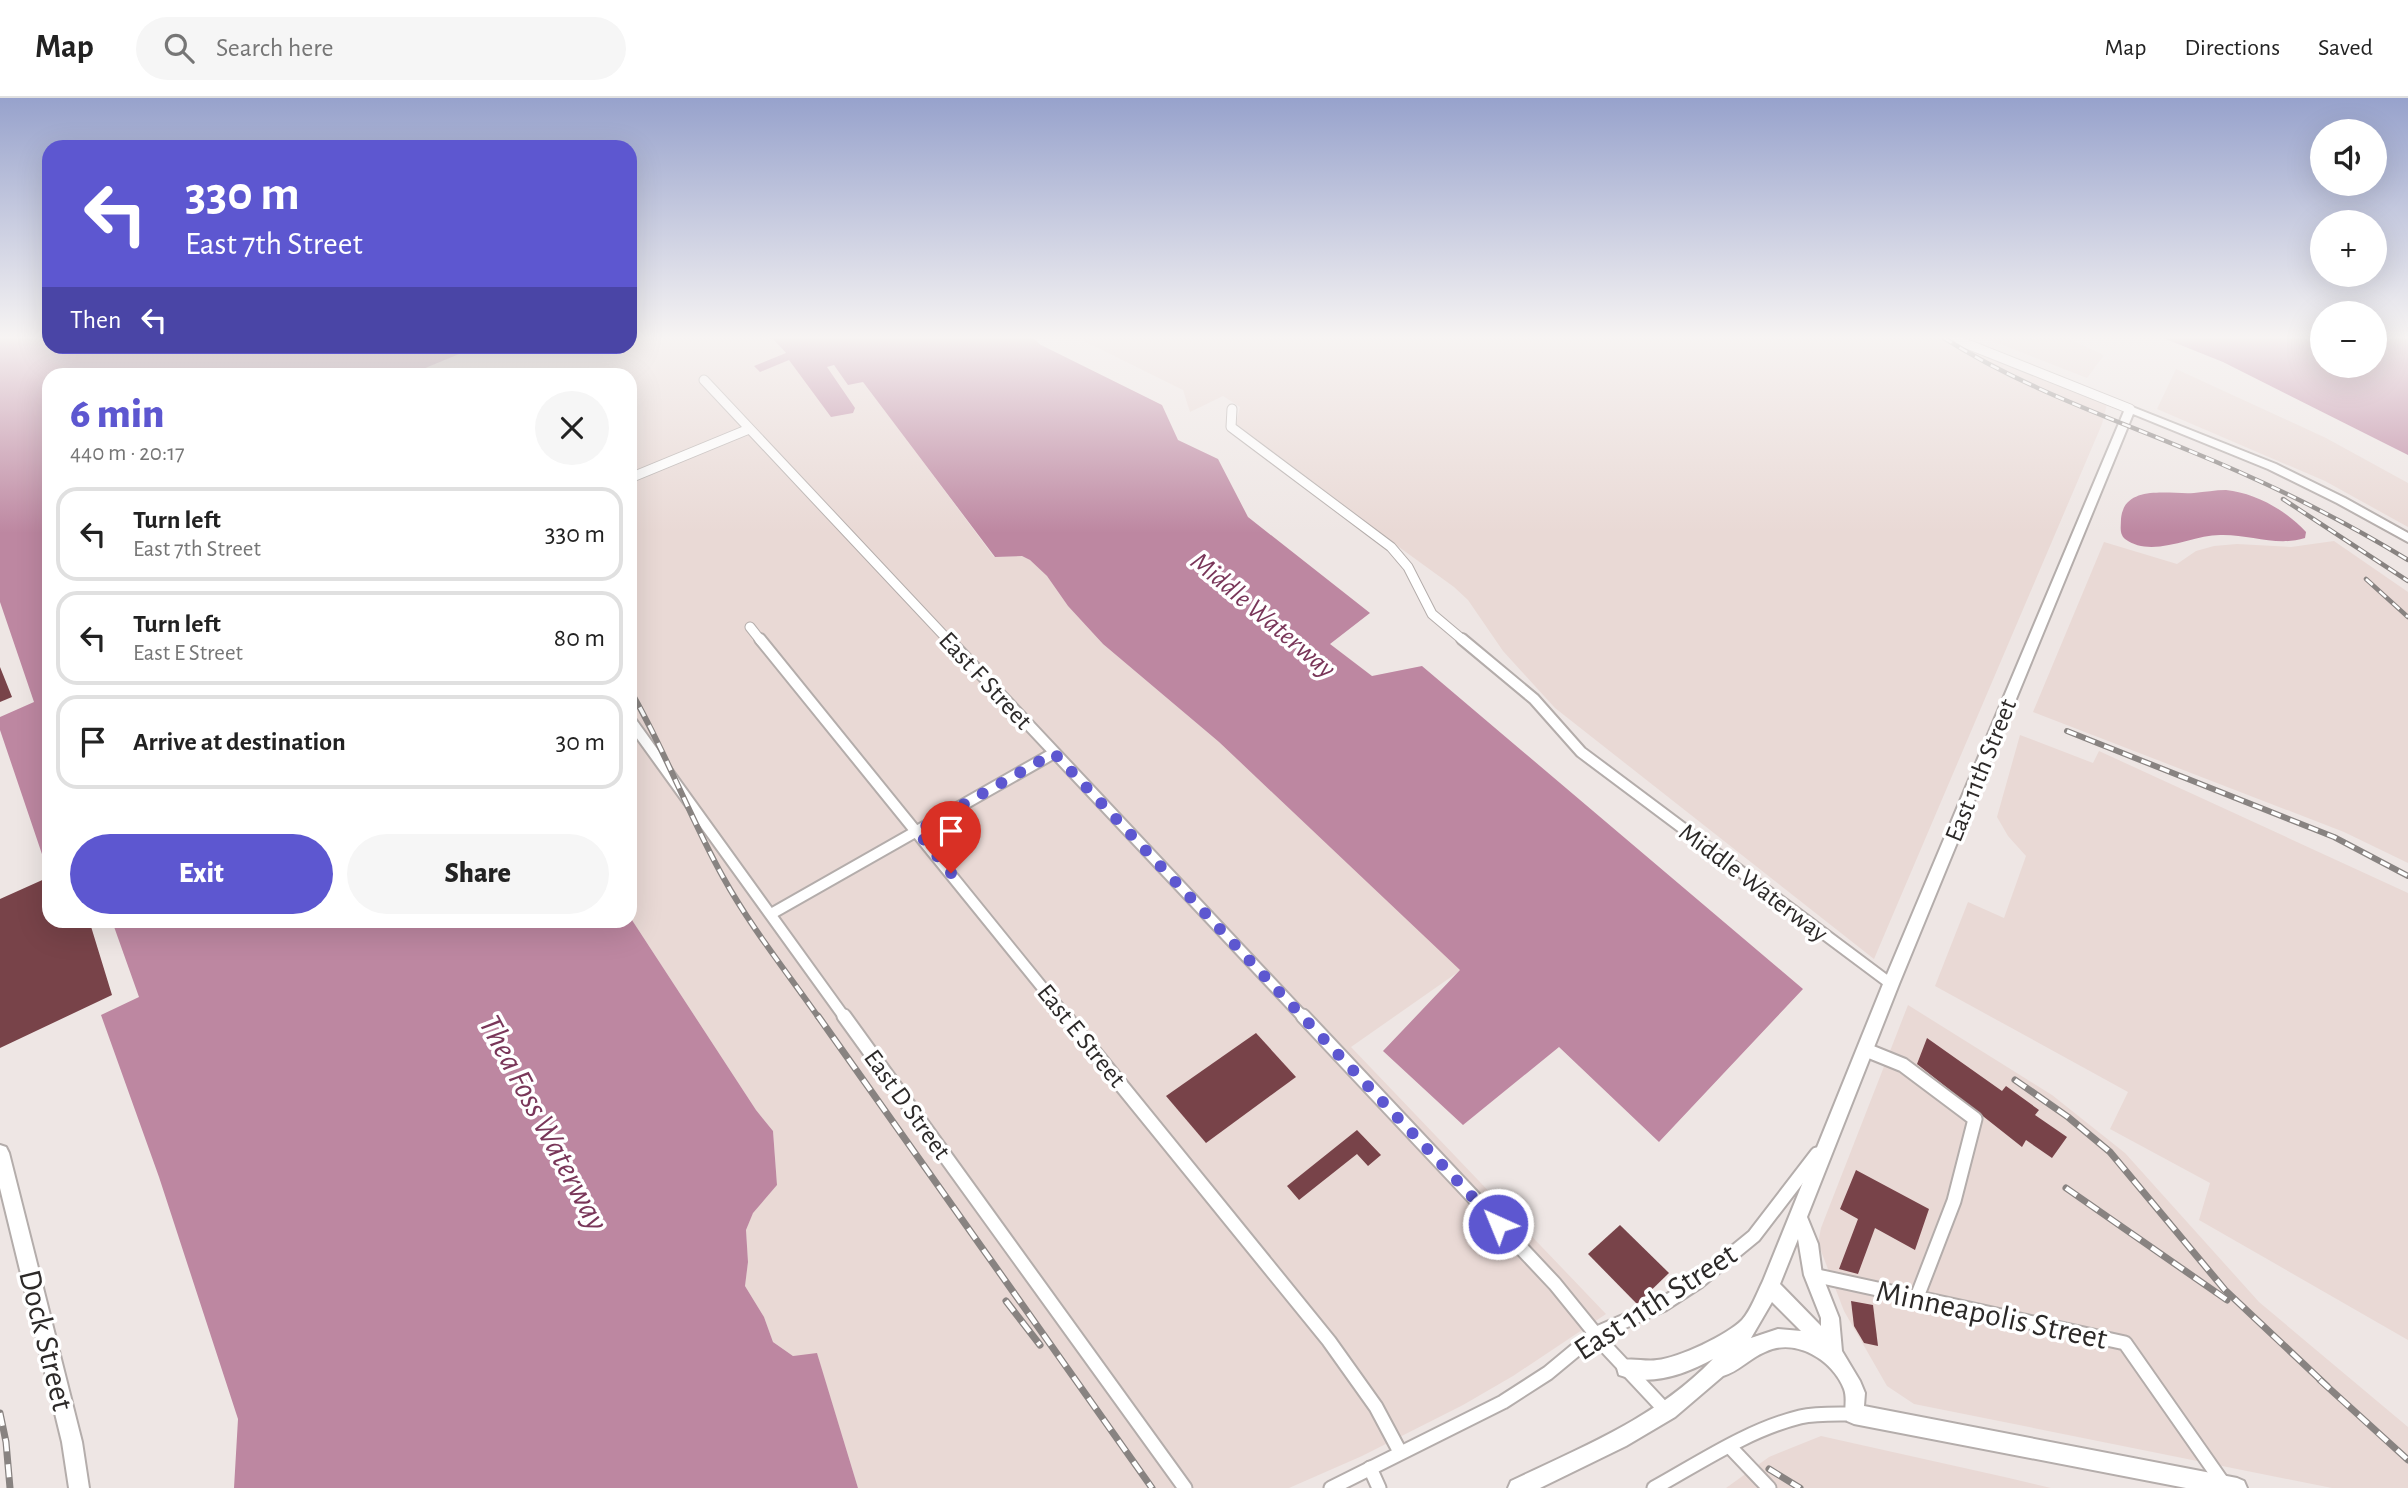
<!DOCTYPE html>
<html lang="en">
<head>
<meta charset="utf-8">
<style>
  :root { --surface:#fff; --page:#f6f6f6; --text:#222; --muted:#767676; --line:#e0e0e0; --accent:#5d57d0 }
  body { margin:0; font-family:"Alegreya Sans",sans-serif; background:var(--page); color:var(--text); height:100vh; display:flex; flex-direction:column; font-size:26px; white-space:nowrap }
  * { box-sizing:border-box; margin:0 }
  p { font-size:23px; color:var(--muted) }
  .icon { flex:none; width:38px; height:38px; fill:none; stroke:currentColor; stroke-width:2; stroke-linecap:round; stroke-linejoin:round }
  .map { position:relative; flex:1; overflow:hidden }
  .sheet { position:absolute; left:42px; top:270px; width:595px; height:560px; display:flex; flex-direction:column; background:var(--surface); border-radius:21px; box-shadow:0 7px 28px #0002 }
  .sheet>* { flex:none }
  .hud { position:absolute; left:42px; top:42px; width:595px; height:214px; border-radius:21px; box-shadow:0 7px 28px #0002; background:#5d57d0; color:#fff; overflow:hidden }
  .fabs { position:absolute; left:2310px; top:21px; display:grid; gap:14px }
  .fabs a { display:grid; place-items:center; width:77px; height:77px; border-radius:50%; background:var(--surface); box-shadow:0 7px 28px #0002; font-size:35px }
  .pin { position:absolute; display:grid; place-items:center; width:60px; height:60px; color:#fff; margin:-72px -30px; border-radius:50% 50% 50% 0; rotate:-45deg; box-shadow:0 0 7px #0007 }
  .pin .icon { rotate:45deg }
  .me { position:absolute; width:77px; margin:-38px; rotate:316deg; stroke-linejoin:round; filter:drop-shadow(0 0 5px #0008) }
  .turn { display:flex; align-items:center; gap:24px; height:147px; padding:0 28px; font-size:32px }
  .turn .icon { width:91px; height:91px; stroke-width:2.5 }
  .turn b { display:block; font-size:49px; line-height:60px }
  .then { display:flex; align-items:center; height:66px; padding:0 28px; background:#0003; gap:14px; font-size:26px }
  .round { display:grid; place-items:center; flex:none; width:74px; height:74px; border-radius:37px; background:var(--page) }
  .headline { display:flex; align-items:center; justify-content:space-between; height:119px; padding:0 28px }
  h1 { font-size:42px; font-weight:800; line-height:52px; color:var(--accent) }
  .button { display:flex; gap:14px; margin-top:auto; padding:14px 28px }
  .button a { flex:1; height:80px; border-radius:42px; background:var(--accent); color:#fff; font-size:28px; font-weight:800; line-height:80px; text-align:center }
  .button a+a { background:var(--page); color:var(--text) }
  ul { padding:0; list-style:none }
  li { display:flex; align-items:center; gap:21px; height:94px; margin:0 14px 10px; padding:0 14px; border:4px solid var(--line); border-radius:21px }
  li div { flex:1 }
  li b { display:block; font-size:26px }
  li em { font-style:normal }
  header { display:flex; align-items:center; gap:42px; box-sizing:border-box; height:98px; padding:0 35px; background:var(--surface); border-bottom:2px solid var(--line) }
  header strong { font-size:33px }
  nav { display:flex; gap:38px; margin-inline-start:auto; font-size:24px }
  .search { width:490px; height:63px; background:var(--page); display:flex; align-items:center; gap:18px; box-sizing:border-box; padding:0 24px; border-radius:38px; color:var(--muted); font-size:26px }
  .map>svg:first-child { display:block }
  .built { fill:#e9d9d5 }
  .water { fill:#bd87a1 }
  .building { fill:#784349 }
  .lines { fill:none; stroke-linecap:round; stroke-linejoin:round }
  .minor-far2-casing { stroke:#b4adab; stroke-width:11 }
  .minor-far1-casing { stroke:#b4adab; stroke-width:14 }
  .minor-casing { stroke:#b4adab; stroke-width:17 }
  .tertiary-casing { stroke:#b4adab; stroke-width:4 }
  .minor-far2 { stroke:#fff; stroke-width:9 }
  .minor-far1 { stroke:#fff; stroke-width:10 }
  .minor { stroke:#fff; stroke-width:13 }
  .tertiary { fill:#fff; fill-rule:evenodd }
  .rail-far2-casing { stroke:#888381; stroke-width:4.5 }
  .rail-far1-casing { stroke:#888381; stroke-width:6 }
  .rail-casing { stroke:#888381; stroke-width:7 }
  .rail-far2 { stroke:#fff; stroke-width:2.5; stroke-dasharray:9; stroke-linecap:butt }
  .rail-far1 { stroke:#fff; stroke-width:3.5; stroke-dasharray:10; stroke-linecap:butt }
  .rail { stroke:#fff; stroke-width:4.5; stroke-dasharray:13; stroke-linecap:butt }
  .route { stroke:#5d57d0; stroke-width:12; stroke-dasharray:0 21.6 }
  .labels { text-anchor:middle; stroke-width:7; stroke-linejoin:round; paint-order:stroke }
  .street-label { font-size:26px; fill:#2c2928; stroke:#fff }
  .water-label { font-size:28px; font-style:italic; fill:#793659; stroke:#fff }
  .near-street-label { font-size:32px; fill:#2c2928; stroke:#fff }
  .near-water-label { font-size:33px; font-style:italic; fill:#793659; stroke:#fff }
</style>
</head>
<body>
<header>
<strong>Map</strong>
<div class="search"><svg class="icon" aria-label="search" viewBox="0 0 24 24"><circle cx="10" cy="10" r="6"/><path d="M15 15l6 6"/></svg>Search here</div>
<nav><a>Map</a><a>Directions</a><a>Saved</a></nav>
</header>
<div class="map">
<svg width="2408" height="1390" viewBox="0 0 2408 1390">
  <rect width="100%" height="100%" fill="#eee6e4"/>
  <g class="built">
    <path d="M630 240H772L802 276 833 267 863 283 994 459 1022 458 1030 462 1047 478 1068 508 1103 546 1219 644 1461 872 1351 949 1606 1216 1513 1278 1463 1307 1362 1358 1289 1390H858L817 1256 793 1258 773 1244 764 1219 745 1188 748 1164 746 1132 753 1114 777 1087 773 1033 756 1012 630 819V276H411L476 249 630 248Z"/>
    <path d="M1078 240H1943L2107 306 2102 326 1874 861 1555 610 1503 553 1468 502 1454 489 1235 330 1240 309 1223 298 1190 314 1183 292Z"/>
    <path d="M1985 240H2067L2104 257 2087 280Z"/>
    <path d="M2176 271 2326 340 2408 385V429L2325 383 2157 311Z"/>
    <path d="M2334 443 2408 494V765L2344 734 2033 614 2104 444 2177 466 2196 453 2214 448 2237 446 2291 449Z"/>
    <path d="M2020 637 2093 665 2099 653 2408 795V1242L2199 1122 2210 1085 2110 1031 2128 994 1935 888 1968 804 2004 820 2026 758 2008 738 1997 719Z"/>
    <path d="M1908 907 2052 997 2125 1055 2259 1204 2408 1329V1390H2332L1914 1306 1887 1288 1844 1213 1818 1145 1821 1130Z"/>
    <path d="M1821 1338 2009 1380 2051 1390H1726L1769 1359Z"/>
  </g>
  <g class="water">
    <path d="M0 240H49V248L476 249 411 276H49V763L45 765 0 632V619L34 604 0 504Z"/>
    <path d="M772 240H1033L1041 247 1162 307 1178 342 1218 361 1248 419 1370 515 1330 546 1372 578 1422 568 1803 891 1659 1044 1559 949 1463 1027 1383 953 1460 872 1219 644 1103 546 1068 508 1047 478 1030 462 1022 458 995 459 863 284 848 287 834 267 827 269 855 310 853 315 831 319 789 262 760 274 754 268 786 255Z"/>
    <path d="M2163 240H2322V268H2375V240H2408V357L2223 264Z"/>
    <path d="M2226 392C2255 395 2286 412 2306 434L2305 440C2277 449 2249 436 2220 437 2191 437 2152 461 2125 441 2119 436 2121 428 2121 421 2124 385 2171 397 2194 395 2205 394 2215 392 2226 392Z"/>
    <path d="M630 819 756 1012 773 1033 777 1087 753 1115 746 1132 748 1164 745 1188 764 1219 773 1244 793 1258 817 1255 858 1390H234L238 1321 159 1079 101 917 139 899 112 823 630 822Z"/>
  </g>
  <g class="building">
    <path d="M0 569 12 599 0 604Z"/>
    <path d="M49 779V822H89L112 897 0 950V801Z"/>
    <path d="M1256 935 1296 979 1206 1045 1166 998Z"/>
    <path d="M1927 940 2002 993 2006 988 2039 1012 2035 1017 2067 1039 2052 1060 2026 1042 2022 1049 1917 966Z"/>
    <path d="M1357 1032 1381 1057 1368 1068 1357 1056 1299 1102 1287 1088Z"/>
    <path d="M1856 1072 1929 1111 1915 1152 1875 1130 1858 1176 1839 1171 1858 1121 1840 1111Z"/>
    <path d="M1620 1127 1669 1175 1637 1206 1588 1156Z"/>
    <path d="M1851 1203 1873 1207 1878 1248 1864 1245 1854 1228Z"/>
  </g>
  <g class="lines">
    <defs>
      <g id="minor-far2">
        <path d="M1952 240 2130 311"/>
        <path d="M704 282 949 543"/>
        <path d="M1232 311 1231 329 1391 449 1408 469 1432 516 1464 543"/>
        <path d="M630 380 749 331"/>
        <path d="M750 529 761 543"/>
      </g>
      <g id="minor-far1">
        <path d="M760 541 1067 920"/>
        <path d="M948 541 1304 920"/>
        <path d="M1462 541 1534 601 1581 654 1891 886"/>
        <path d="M630 622 845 920"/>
        <path d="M771 816 1054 655"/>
      </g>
      <g id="minor">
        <path d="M844 918 1185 1390"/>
        <path d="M1065 918 1329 1243 1376 1309 1400 1354"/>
        <path d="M1303 918 1555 1186 1607 1250 1667 1314"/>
        <path d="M1866 952 1903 967 1975 1021 1954 1103 1917 1199"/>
        <path d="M1813 1177 2125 1245 2223 1385"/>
        <path d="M1731 1350 1769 1390"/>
        <path d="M1370 1370 1379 1390"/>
        <path d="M1331 1390 1503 1304 1548 1275 1595 1236 1662 1207 1699 1183 1754 1138 1817 1056"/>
        <path d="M1654 1390C1701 1364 1748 1332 1800 1319 1817 1315 1836 1316 1854 1316"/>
      </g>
      <g id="tertiary">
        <path d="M2130 308 2276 366 2345 400 2408 435V444L2337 405 2268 371 2133 316 1899 886 1807 1119 1818 1146 1822 1177 1839 1220 1842 1253 1860 1283 1865 1295 1864 1308 2237 1380 2244 1383 2247 1390H2186L1854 1326 1847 1323C1843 1312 1848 1302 1844 1291 1833 1262 1795 1239 1765 1254 1750 1260 1738 1274 1723 1278L1675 1319 1626 1348 1540 1390H1508L1511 1383C1582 1349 1658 1319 1713 1261 1686 1276 1650 1289 1619 1277L1617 1270 1619 1263C1631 1259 1645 1264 1657 1262 1679 1260 1727 1237 1742 1222 1751 1212 1757 1195 1763 1183L1883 886 2125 311ZM1798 1141 1804 1177 1821 1220V1228L1780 1186ZM1772 1204 1801 1233 1778 1231 1751 1240Z"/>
        <path d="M0 1047 6 1049 9 1055 82 1344 89 1390H69L62 1344 0 1090Z"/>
      </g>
    </defs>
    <use href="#minor-far2" class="minor-far2-casing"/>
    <use href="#minor-far1" class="minor-far1-casing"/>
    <use href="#minor" class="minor-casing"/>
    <use href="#tertiary" class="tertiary-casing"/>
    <use href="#minor-far2" class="minor-far2"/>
    <use href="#minor-far1" class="minor-far1"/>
    <use href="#minor" class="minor"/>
    <use href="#tertiary" class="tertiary"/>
    <defs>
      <g id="rail-far2">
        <path d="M1944 240C2021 289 2106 318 2190 353 2266 384 2338 419 2408 462"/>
        <path d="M2283 401 2408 483"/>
        <path d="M2366 481 2408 519"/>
      </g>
      <g id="rail-far1">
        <path d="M630 592C665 652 689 718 723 779 750 828 786 873 819 920"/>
        <path d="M2067 633 2334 739 2408 778"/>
      </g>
      <g id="rail">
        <path d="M818 918 1152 1390"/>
        <path d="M2015 982 2068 1019 2110 1054 2225 1192 2327 1288"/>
        <path d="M2066 1090 2227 1202"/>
        <path d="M1006 1203 1040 1247"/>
        <path d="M2320 1282 2408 1362"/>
        <path d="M0 1315 6 1344 10 1390"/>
        <path d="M1769 1371 1800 1390"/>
      </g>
    </defs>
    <use href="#rail-far2" class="rail-far2-casing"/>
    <use href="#rail-far1" class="rail-far1-casing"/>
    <use href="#rail" class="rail-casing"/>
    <use href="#rail-far2" class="rail-far2"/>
    <use href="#rail-far1" class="rail-far1"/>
    <use href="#rail" class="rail"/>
  </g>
  <linearGradient id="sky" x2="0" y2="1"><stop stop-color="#97a2cc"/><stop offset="0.55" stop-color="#f7f4f3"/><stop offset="1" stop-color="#f7f4f3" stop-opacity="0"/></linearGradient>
  <rect width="2408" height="435" fill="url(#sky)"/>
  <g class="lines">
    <path class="route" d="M951 775 917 733 1054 655 1498 1126"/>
  </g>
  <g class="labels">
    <g class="street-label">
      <text transform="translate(986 582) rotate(47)" y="9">East F Street</text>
      <text transform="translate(1980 672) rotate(-68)" y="9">East 11th Street</text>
      <text transform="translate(1754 784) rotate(37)" y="9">Middle Waterway</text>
      <text transform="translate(1082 937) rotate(51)" y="9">East E Street</text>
      <text transform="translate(908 1006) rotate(54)" y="9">East D Street</text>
    </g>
    <g class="water-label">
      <text transform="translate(1264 516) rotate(40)" y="10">Middle Waterway</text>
    </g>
    <g class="near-street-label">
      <text transform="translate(1655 1203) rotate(-33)" y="11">East 11th Street</text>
      <text transform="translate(1992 1216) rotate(12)" y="11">Minneapolis Street</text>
      <text transform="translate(47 1242) rotate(76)" y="11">Dock Street</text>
    </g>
    <g class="near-water-label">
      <text transform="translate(545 1024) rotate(62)" y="12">Thea Foss Waterway</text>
    </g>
  </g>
</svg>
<div class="fabs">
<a><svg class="icon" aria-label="sound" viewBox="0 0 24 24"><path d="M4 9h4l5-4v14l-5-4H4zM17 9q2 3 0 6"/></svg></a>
<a>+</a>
<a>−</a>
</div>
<div class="pin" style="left:951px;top:775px;background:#d93025"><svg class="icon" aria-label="arrive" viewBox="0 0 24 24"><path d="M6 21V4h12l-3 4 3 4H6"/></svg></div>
<svg class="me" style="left:1498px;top:1126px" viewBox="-20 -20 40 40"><circle r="17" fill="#5d57d0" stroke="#fff" stroke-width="3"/><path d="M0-11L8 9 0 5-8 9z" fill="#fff"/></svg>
<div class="hud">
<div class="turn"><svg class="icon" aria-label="left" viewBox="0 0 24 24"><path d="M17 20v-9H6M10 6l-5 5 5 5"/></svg><div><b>330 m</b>East 7th Street</div></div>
<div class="then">Then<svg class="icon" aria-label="left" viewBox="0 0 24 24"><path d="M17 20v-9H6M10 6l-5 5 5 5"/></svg></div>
</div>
<section class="sheet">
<div class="headline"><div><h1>6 min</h1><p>440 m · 20:17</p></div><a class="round"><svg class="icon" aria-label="close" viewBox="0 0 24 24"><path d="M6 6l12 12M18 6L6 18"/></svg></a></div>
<ul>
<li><svg class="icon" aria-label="left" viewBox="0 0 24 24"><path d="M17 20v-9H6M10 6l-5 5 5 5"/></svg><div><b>Turn left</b><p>East 7th Street</p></div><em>330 m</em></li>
<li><svg class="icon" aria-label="left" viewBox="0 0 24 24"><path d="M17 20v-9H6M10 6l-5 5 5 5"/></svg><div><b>Turn left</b><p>East E Street</p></div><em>80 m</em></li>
<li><svg class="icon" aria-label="arrive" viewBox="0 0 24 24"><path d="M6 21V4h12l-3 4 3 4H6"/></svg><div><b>Arrive at destination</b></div><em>30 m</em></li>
</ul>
<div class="button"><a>Exit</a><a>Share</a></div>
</section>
</div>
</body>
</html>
